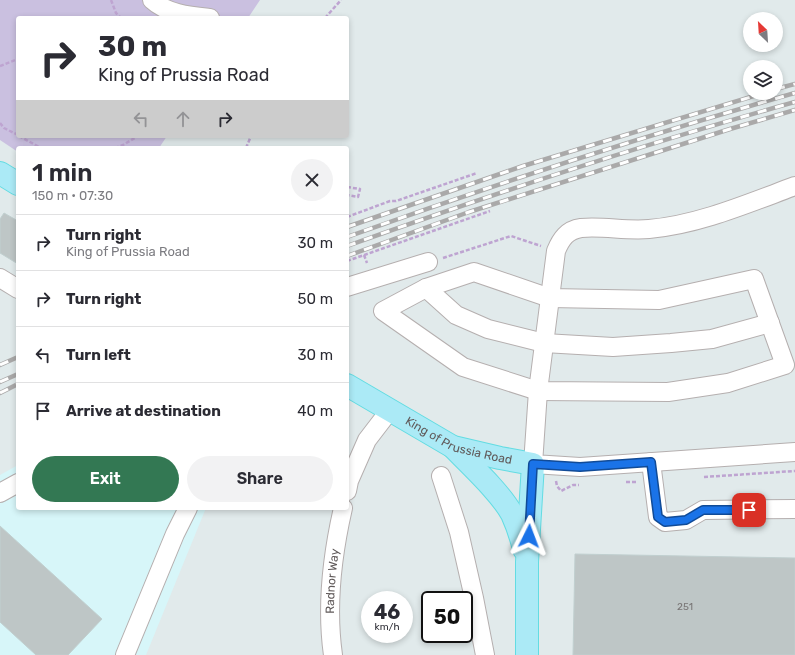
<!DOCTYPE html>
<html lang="en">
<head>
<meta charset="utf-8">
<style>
  :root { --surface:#fff; --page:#f2f2f3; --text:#2b2b33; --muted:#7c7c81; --line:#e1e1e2; --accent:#337853 }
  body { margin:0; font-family:Rubik,sans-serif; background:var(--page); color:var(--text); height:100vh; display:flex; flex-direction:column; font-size:15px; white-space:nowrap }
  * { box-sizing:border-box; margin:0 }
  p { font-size:13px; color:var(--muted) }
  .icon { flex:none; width:22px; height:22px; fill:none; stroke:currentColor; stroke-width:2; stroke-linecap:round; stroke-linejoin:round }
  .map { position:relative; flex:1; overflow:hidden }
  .drawer { position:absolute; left:16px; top:146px; width:333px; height:364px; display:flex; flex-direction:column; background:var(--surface); border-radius:4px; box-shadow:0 2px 6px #0003 }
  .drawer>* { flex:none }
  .guide { position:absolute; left:16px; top:16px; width:333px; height:122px; border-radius:4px; box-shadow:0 2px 6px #0003; background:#fff; color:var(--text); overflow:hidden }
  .needle { width:26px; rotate:335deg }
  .buttons { position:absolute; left:743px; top:12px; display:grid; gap:8px }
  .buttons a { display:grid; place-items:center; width:40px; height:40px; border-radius:50%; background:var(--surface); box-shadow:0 2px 6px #0003; font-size:20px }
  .speed { position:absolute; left:361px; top:591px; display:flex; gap:8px; font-size:20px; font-weight:700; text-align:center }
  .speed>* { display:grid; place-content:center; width:52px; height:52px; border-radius:50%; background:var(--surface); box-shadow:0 2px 6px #0003; line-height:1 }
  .speed small { font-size:10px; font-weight:400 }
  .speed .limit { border:2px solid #111; border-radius:6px; background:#fff; color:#111 }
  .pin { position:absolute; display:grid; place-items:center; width:34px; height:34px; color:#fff; margin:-17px; border-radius:8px; box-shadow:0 2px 6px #0006 }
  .me { position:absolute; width:44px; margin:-22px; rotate:3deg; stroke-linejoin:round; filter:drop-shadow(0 0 3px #0008) }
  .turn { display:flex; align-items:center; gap:14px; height:84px; padding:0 16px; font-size:18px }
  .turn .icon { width:52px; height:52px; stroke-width:2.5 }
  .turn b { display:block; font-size:28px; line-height:34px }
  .lanes { display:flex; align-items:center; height:38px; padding:0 16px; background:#0003; justify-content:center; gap:20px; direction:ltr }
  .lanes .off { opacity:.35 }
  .round { display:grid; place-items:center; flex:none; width:42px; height:42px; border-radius:21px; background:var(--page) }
  .overview { display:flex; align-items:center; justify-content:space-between; height:68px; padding:0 16px }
  h1 { font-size:24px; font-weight:600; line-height:30px }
  .primary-button { display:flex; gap:8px; margin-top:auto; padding:8px 16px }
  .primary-button a { flex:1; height:46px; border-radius:24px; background:var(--accent); color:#fff; font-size:16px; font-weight:600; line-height:46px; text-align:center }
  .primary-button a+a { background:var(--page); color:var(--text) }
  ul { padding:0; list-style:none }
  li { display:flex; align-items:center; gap:12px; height:56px; padding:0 16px; border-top:1px solid var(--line) }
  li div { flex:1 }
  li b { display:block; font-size:15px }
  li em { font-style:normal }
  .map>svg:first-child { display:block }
  .commercial { fill:#d7f6f9 }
  .green { fill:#cac0e0 }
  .building { fill:#bec6c6; stroke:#c0cfcf }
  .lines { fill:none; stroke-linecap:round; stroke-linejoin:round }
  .minor-casing { stroke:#b5afaf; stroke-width:20 }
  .major-casing { stroke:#63dce2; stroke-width:24 }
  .path { stroke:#bea4d1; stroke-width:2.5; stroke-dasharray:4 2; stroke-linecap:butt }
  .minor { stroke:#fff; stroke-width:18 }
  .major { stroke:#abeaf6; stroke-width:22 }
  .rail-casing { stroke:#aaa9a9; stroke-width:4.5 }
  .rail { stroke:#fff; stroke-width:3; stroke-dasharray:9; stroke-linecap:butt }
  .route-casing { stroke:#114b97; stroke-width:10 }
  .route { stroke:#1a73e8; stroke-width:7 }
  .labels { text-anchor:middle; stroke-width:3; stroke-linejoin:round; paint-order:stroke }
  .number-label { font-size:10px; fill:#787575 }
  .street-label { font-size:12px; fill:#605a5a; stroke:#fff }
</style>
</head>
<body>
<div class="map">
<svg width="795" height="655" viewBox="0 0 795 655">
  <rect width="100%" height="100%" fill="#e1eaeb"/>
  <path class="commercial" d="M18 465V508H206L146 655H0V475Z"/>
  <path class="green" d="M0 0H260L248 18H18V136H167L159 148H18V152L0 140Z"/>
  <g class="building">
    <path d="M4 213 18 221V264L0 253V219Z"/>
    <path d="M0 526 102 619 68 655H36L0 622Z"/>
    <path d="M575 554 795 558V655H573Z"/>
  </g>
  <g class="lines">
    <defs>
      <g id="minor">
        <path d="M152 0C167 14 191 16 210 18"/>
        <path d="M795 186C749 203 698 225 649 229 626 231 604 226 581 228 567 230 561 239 556 251L538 391 533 464 580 467 795 452"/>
        <path d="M474 272 550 298 659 300 754 279 785 365 728 383 668 392 538 391 463 367 383 311 426 288Z"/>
        <path d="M0 278 18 289"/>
        <path d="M347 287 428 262"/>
        <path d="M426 288 456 315 488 329 544 343 613 347 671 343 712 339 770 323"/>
        <path d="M651 462 658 517 665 522 686 520 703 510 795 509"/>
        <path d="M441 476 459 532 474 598 485 655"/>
        <path d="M347 491 349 481 367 440 390 410"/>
        <path d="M0 493 18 483"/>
        <path d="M125 655 175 534 188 508"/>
        <path id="s1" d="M333 655C326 606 332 556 343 508"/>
      </g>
      <g id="major">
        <path d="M0 173 18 184"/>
        <path id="s2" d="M347 385 453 447 500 458 533 464 527 562V655"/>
        <path d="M453 447C470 465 500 492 512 514 517 525 521 537 524 549"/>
      </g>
    </defs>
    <use href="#minor" class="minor-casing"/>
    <use href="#major" class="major-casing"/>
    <g class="path">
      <path d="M111 0 116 13 121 18"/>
      <path d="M325 18 341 0"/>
      <path d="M0 66 18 59"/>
      <path d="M0 123 4 128 18 135"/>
      <path d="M19 136 41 148"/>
      <path d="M115 148 123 145 138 136"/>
      <path d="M246 148 251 136"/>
      <path d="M347 187 360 189 358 197 347 195"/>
      <path d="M347 217 390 201H396L477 173"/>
      <path d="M364 255 367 263"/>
      <path d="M443 258 511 236 541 246"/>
      <path d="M347 261 490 211"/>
      <path d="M704 477 795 471"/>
      <path d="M556 481 557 486 561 491 573 485H579"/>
      <path d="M626 482H637"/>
    </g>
    <use href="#minor" class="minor"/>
    <use href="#major" class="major"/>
    <defs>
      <g id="rail">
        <path d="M776 89 795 84"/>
        <path d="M347 227 523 166 764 93"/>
        <path d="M347 237C495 184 644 136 795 93"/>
        <path d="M347 246C495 193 644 144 795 102"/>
        <path d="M347 256 469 212 730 129 795 110"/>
        <path d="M0 365 18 357"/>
        <path d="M0 382 18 374"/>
        <path d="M0 393 18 384"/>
      </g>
    </defs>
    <use href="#rail" class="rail-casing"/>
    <use href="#rail" class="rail"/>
  </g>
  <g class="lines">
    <defs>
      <path id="route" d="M529 536 533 464 580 467 651 462 658 517 665 522 686 520 703 510H749"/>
    </defs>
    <use href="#route" class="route-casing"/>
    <use href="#route" class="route"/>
  </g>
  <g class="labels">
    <g class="number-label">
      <text x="685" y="610">251</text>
    </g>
    <g class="street-label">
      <text dy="4" stroke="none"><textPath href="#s2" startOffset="126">King of Prussia Road</textPath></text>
      <text dy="4" stroke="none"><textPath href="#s1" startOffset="74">Radnor Way</textPath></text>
    </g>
  </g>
</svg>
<div class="buttons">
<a><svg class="needle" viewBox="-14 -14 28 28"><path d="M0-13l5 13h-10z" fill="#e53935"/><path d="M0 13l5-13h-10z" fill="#7c7c81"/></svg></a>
<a><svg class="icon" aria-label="layers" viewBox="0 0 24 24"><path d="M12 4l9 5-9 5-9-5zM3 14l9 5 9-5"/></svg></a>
</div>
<div class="speed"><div>46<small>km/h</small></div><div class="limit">50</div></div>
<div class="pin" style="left:749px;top:510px;background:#d93025"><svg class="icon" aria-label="arrive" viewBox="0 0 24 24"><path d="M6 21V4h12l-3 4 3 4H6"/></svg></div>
<svg class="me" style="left:529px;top:536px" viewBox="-20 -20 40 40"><path d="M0-17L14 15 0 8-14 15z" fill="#1a73e8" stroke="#fff" stroke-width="4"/></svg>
<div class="guide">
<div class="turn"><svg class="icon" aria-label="right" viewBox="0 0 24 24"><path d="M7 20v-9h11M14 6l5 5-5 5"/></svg><div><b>30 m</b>King of Prussia Road</div></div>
<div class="lanes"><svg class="icon off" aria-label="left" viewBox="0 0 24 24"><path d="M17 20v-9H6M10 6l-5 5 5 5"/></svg><svg class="icon off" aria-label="ahead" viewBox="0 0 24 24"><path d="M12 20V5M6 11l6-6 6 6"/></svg><svg class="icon" aria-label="right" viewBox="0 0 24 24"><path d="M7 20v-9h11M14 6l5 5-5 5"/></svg></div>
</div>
<section class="drawer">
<div class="overview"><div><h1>1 min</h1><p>150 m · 07:30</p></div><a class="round"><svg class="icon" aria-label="close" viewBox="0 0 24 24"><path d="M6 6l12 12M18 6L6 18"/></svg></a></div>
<ul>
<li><svg class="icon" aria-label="right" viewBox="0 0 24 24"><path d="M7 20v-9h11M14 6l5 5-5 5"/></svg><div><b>Turn right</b><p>King of Prussia Road</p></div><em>30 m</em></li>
<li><svg class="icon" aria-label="right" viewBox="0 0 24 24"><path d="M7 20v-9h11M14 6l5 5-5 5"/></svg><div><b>Turn right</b></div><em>50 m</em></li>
<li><svg class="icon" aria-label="left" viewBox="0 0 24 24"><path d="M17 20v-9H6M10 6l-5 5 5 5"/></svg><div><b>Turn left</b></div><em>30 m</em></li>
<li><svg class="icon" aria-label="arrive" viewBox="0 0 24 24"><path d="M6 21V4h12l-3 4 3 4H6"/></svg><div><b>Arrive at destination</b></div><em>40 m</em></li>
</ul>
<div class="primary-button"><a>Exit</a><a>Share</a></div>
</section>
</div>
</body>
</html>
